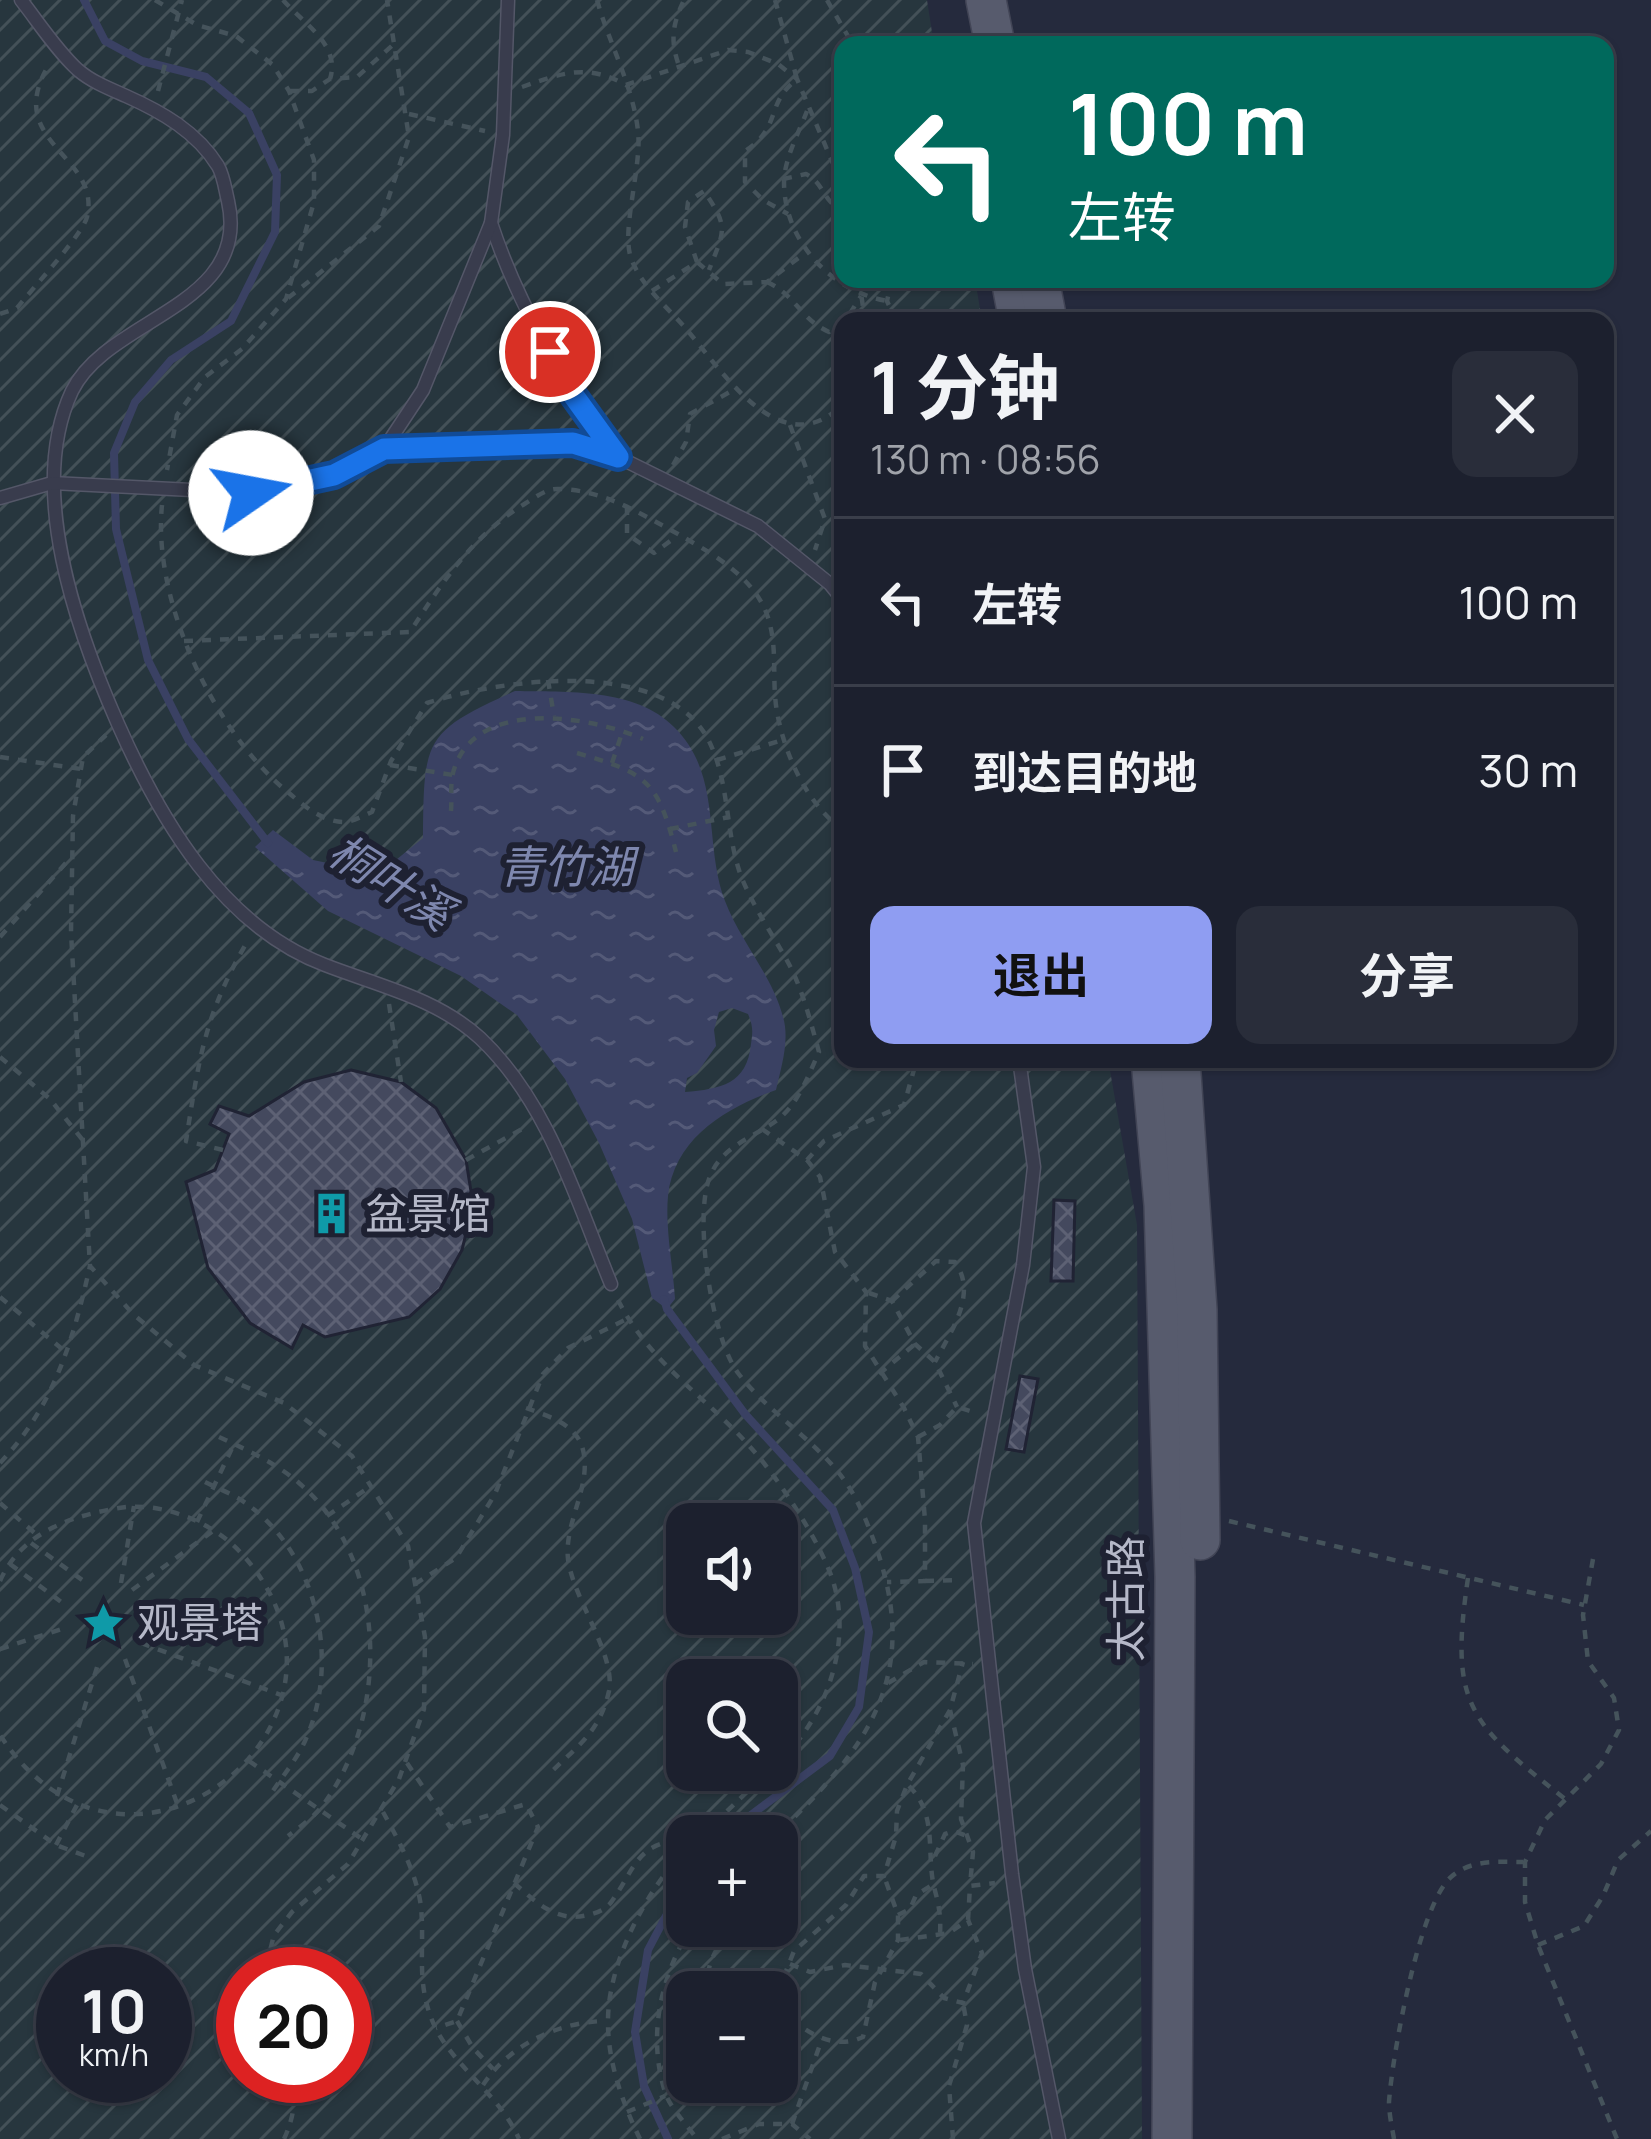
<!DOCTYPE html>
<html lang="zh">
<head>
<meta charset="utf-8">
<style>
  :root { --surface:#1c202e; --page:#292d3a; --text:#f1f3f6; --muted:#a0a3aa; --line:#3a3e4a; --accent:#8f9df2 }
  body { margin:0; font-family:Manrope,"Noto Sans SC",sans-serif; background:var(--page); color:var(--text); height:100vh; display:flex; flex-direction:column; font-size:45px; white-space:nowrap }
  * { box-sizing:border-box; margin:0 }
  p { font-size:39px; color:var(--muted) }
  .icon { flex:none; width:66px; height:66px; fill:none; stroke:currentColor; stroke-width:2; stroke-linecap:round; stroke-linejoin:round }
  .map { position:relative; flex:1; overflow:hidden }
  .drawer { position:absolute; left:834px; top:312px; width:780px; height:756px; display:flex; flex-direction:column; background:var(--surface); border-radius:24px; box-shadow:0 3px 9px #0004,0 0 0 3px var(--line) }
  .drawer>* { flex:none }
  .banner { position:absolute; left:834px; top:36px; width:780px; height:252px; border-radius:24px; box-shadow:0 3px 9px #0004,0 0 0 3px var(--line); background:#00695c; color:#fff; overflow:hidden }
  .tools { position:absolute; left:666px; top:1503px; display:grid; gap:24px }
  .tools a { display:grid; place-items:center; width:132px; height:132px; border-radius:24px; background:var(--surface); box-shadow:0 3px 9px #0004,0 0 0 3px var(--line); font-size:60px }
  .speed { position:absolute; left:36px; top:1947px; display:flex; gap:24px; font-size:60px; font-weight:700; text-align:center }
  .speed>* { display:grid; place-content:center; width:156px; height:156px; border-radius:50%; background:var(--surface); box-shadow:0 3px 9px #0004,0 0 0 3px var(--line); line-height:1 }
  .speed small { font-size:30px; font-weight:400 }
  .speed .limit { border:18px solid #d22; background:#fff; color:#111 }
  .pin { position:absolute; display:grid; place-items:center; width:102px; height:102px; color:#fff; margin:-51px; border:6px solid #fff; border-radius:50%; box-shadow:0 3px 12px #0007 }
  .me { position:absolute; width:132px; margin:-66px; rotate:78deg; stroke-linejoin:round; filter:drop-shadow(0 0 9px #0008) }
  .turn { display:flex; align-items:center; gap:42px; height:252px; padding:0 36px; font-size:54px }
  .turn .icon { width:156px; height:156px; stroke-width:2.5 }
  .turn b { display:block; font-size:84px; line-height:102px }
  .round { display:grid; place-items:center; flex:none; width:126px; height:126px; border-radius:24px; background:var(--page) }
  .headline { display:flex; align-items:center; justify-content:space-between; height:204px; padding:0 36px }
  h1 { font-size:72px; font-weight:700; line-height:90px }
  .button { display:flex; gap:24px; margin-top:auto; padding:24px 36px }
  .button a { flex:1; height:138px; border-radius:24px; background:var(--accent); color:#111; font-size:48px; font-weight:700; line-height:138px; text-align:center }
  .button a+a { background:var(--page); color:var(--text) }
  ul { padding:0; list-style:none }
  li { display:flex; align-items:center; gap:36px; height:168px; padding:0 36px; border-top:3px solid var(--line) }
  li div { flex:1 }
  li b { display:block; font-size:45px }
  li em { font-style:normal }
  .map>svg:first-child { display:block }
  .garden { fill:url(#garden-furrows); fill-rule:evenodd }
  .water { fill:url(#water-ripples); fill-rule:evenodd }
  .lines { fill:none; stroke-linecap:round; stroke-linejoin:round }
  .stream { stroke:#3a4163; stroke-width:8 }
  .building { fill:url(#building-cross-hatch); stroke:#202334; stroke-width:3 }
  .service-casing { stroke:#545768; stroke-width:15 }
  .primary-casing { stroke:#424556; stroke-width:42 }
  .path { stroke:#45535b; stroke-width:4.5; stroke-dasharray:9 9; stroke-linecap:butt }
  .service { stroke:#393c4d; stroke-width:12 }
  .primary { stroke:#575b6d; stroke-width:39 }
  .route-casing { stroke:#114b97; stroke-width:30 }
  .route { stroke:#1a73e8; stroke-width:21 }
  .labels { text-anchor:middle; stroke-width:12; stroke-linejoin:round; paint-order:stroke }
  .poi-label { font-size:42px; fill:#b5b8c8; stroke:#1e2132; text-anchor:start }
  .street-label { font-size:42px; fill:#b5b8c8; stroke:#1e2132 }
  .water-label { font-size:45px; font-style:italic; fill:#7e87ae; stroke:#1e2132 }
</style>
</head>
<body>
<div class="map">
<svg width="1651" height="2139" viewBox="0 0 1651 2139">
  <defs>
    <pattern id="garden-furrows" width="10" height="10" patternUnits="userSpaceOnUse" patternTransform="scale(3)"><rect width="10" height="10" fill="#27363e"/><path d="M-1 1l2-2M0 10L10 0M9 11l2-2" fill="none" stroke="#445158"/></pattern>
    <pattern id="water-ripples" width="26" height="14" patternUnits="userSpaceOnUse" patternTransform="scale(3)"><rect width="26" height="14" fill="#3a4163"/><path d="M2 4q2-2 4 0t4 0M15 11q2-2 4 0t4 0" fill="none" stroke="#545a78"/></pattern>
    <pattern id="building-cross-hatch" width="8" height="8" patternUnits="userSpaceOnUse" patternTransform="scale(3)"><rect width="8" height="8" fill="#44495e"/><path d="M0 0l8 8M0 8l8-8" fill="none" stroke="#5d6174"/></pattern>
  </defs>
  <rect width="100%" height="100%" fill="#252a3d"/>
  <path class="garden" d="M0 0H927L934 45H843V279H975L982 321H843V1059H1108L1137 1225 1142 2139H0ZM687 1524H777V1614H687ZM687 1680H777V1770H687ZM687 1836H777V1926H687ZM63 1974H165V2076H63ZM243 1974H345V2076H243ZM687 1992H777V2082H687Z"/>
  <path class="water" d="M515 691C566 692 636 688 674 727 723 775 703 843 725 901 740 941 772 975 783 1017 790 1040 781 1068 776 1090 727 1107 674 1138 668 1196 665 1228 673 1266 675 1299L667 1309 652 1298 632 1219 599 1143 565 1079 517 1015 461 976 328 911 255 847 273 830 313 860 352 868 391 864 423 838C424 740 423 732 515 691ZM732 1008 748 1014C753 1026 753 1031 751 1044 747 1084 721 1089 685 1092L687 1078 697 1073 716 1046 714 1030 719 1012Z"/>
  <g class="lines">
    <g class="stream">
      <path d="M84 0 105 41 142 61 206 77 249 113 277 175 275 232 231 321 171 360 135 402 114 453 116 529 148 660 188 739 268 843"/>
      <path d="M664 1299 667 1309 745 1414 833 1510 855 1568 869 1632 859 1707 830 1756 723 1836"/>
      <path d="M668 2139 644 2086 635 2032 648 1950 687 1876"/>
    </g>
  </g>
  <g class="building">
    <path d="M351 1070 401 1082 436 1108 466 1160 473 1204 462 1250 440 1289 409 1317 325 1337 303 1325 292 1348 250 1323 208 1268 186 1182 215 1170 229 1134 210 1124 219 1106 249 1116 304 1082Z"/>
    <path d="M1054 1200 1075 1201 1073 1281H1051Z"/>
    <path d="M1020 1376 1038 1379 1024 1452 1006 1449Z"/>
  </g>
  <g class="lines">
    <defs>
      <g id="service">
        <path d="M21 0C39 23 57 51 78 70 92 82 110 89 126 96 162 112 197 132 218 166 224 177 225 189 228 201 252 307 108 317 72 391 26 489 77 631 118 724 160 819 222 926 325 965 379 986 436 998 480 1038 548 1102 576 1199 611 1284"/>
        <path d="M491 223C519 308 565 384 618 456"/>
        <path d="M384 449 573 443 618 457 758 526 830 584 843 600"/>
        <path d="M0 498 52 483 252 493 334 475 384 449 423 390 491 223 503 135 508 0"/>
        <path d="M1019 1059 1034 1167 1023 1265 974 1523 1012 1874 1025 1969 1059 2139"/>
      </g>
      <g id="primary">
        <path d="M986 0 995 45"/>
        <path d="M1011 279 1019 321"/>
        <path d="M1039 279 1047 321"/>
        <path d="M1151 1059 1164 1205 1175 1577 1172 2139"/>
        <path d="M1180 1059 1197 1310 1200 1540"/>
      </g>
    </defs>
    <use href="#service" class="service-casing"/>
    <use href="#primary" class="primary-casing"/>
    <g class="path">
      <path d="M155 0 197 25 236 36 273 65 289 91 314 160V202L286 299 242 349 205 377 177 415 167 470"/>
      <path d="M283 0C304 24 341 45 330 79"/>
      <path d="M597 0C609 43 633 86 638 131 642 167 621 230 631 258 642 288 668 307 687 330 723 372 782 466 843 404"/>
      <path d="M775 0 797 79C764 105 783 126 745 151V182L763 200 788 214"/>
      <path d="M827 0 853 45"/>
      <path d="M678 63C670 39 673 23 684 0"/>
      <path d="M522 87C562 73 587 63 626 85L728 50 748 52 778 64 797 79 843 187"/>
      <path d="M158 91 182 0"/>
      <path d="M290 91H312L330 79 357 77 394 44"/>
      <path d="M807 111C799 132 784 160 784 182 784 241 831 291 887 301"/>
      <path d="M409 114 485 131"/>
      <path d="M783 179 806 174C825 184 822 201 843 211"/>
      <path d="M697 262 685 227 688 202 704 191C729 228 725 229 709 270"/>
      <path d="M859 279 865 321"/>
      <path d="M892 279 887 301 896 321"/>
      <path d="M767 282C796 295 799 318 829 332L849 315 861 296"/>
      <path d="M652 291 697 262 723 284 767 282 805 253"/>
      <path d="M288 298 379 226 409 137 387 0"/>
      <path d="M0 314 17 308C31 290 83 234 87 217 102 154 0 143 50 63"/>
      <path d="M790 425 825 519 815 550"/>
      <path d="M673 465 686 442 690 414 737 388"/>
      <path d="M162 505C152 601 215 734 289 793 304 806 324 823 346 822 353 821 365 815 372 812L391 761 427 703C501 679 666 656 709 741 730 784 725 832 741 876 753 906 769 929 785 957 802 986 810 1020 819 1052 808 1076 798 1105 776 1121 752 1138 720 1147 709 1179 694 1221 712 1338 738 1373 769 1414 818 1441 847 1484 861 1505 872 1534 880 1559 919 1684 862 1753 775 1836"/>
      <path d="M627 506V534L654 553 677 536"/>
      <path d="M184 641 410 632C443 581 473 535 526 503 536 497 547 488 559 489 604 490 639 513 678 534 711 553 751 575 766 612 779 645 771 678 777 712 785 756 807 804 843 830"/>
      <path d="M548 680 554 716"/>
      <path d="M106 735 83 757 73 816 71 932 90 1266 133 1314 194 1365 284 1403 352 1456 408 1546 425 1637 424 1709 399 1779 348 1864 292 1912 274 1935 264 1974"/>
      <path d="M577 753C647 773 658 781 676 852"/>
      <path d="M0 757 81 769"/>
      <path d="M717 760 786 739"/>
      <path d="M612 763 623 730"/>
      <path d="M390 765 453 775"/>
      <path d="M451 811C452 799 450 784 453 773 473 696 591 716 643 739"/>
      <path d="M670 829 729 817"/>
      <path d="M0 937 72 856"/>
      <path d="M389 1004 401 1082"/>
      <path d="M0 1057 50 1099 85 1143"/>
      <path d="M762 1129 807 1160 824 1141 904 1105 917 1059"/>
      <path d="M223 1150 186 1141C199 1059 204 1016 247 942"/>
      <path d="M466 1160 524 1128"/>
      <path d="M807 1160 820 1177 835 1252 866 1292 865 1346 904 1408 918 1437 925 1520V1581L887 1582"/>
      <path d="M869 1293 892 1301 915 1344 935 1362 957 1407"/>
      <path d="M0 1297 68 1354"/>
      <path d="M618 1300C651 1365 706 1396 752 1449 779 1479 821 1543 833 1581 853 1646 825 1719 777 1764"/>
      <path d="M892 1301 936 1261 955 1262C978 1294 951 1331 935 1362"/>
      <path d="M879 1374 915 1344"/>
      <path d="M526 1408C548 1416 577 1424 583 1450 592 1486 564 1522 568 1559 573 1599 616 1654 609 1691 600 1731 579 1745 551 1772"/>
      <path d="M219 1437C247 1450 276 1463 299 1483 389 1560 390 1715 323 1805 314 1817 300 1827 288 1836"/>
      <path d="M918 1437 940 1425 957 1407 977 1413"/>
      <path d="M0 1463C54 1406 73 1341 90 1266"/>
      <path d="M205 1482C219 1489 235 1495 247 1504 318 1555 341 1663 305 1741 296 1761 280 1779 269 1797"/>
      <path d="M0 1503 37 1535"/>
      <path d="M327 1516 371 1486"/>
      <path d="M1229 1521 1584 1605"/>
      <path d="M197 1522 233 1446"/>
      <path d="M31 1543 85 1582"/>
      <path d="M1593 1559 1583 1615 1588 1661 1614 1698 1619 1730 1601 1764 1545 1820 1525 1862V1902L1538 1945 1617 2139"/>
      <path d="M10 1564 64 1604"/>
      <path d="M1468 1578C1449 1705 1469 1723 1565 1799"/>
      <path d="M0 1581C21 1533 70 1516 119 1508 162 1501 213 1522 242 1554 392 1720 128 1932 0 1735"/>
      <path d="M925 1581 961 1580"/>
      <path d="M121 1583 134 1506"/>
      <path d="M415 1584 456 1558 495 1494 543 1374 568 1348 627 1319"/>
      <path d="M132 1590 213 1531"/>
      <path d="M141 1643 281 1695"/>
      <path d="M0 1649 62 1629"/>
      <path d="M125 1659 178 1806"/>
      <path d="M888 1683 924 1662 973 1664"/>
      <path d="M950 1710 963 1765 961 1819 973 1852 970 1886"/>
      <path d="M249 1761 362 1839"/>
      <path d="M407 1763 450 1827 526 1804 538 1827 457 2021 436 2028"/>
      <path d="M909 1786C938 1815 926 1852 934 1887 939 1905 941 1916 940 1935"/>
      <path d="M57 1796 98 1664"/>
      <path d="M0 1805 56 1845 91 1858"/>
      <path d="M383 1812C399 1841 417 1874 421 1907 425 1951 415 1984 435 2027 456 2069 500 2095 519 2139"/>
      <path d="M701 1836 770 1770"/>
      <path d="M56 1845 78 1803"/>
      <path d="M935 1856 945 1834 954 1831 967 1836"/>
      <path d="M514 1883C537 1903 557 1923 588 1915 597 1913 607 1909 612 1901 636 1867 637 1841 687 1840"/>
      <path d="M898 1915 910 1909 916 1895 932 1885"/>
      <path d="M692 1926C661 1975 647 2035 665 2092 670 2108 687 2125 697 2139"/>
      <path d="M900 1940 949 1933 968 1920 970 1886 995 1883"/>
      <path d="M1538 1945 1584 1926 1603 1896 1618 1860 1651 1831"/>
      <path d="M790 1964 810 1972 845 1965 921 1974 944 1998 963 2003 982 1953 968 1920"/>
      <path d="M710 1992C702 1966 718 1948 731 1926"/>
      <path d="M777 1994 794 1951 846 1905 864 1876H884L896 1836 897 1811 907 1785 950 1710 963 1662"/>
      <path d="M777 2008C802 2029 831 2052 863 2037L875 1982 898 1940V1915L884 1876"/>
      <path d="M457 2021 473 2048 493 2069"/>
      <path d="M483 2085C509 2045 558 2022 605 2021"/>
      <path d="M627 2112 665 2096"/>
      <path d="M792 2124 822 2039"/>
      <path d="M284 2139C294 2117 297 2099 290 2076"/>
      <path d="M640 2139C623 2104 608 2063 608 2023 607 1965 646 1889 687 1849"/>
      <path d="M722 2139 759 2124H792L810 2139"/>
      <path d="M953 2139 949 2086 967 2025 963 2003"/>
      <path d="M1394 2139C1392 2127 1389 2114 1389 2102 1392 2057 1419 1905 1451 1877 1471 1859 1498 1862 1523 1862"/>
    </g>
    <use href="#service" class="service"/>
    <use href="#primary" class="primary"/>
  </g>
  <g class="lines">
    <defs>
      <path id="route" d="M251 493 334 475 384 449 573 443 618 457 571 392 550 352"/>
    </defs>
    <use href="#route" class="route-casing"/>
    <use href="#route" class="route"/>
  </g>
  <defs>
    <symbol id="building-bare" viewBox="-9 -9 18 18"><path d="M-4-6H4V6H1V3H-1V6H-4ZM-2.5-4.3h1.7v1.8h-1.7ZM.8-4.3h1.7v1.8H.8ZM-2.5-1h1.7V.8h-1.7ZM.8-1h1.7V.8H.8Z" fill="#0f9aa8" stroke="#1e2132" stroke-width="2.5" paint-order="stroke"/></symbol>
    <symbol id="sight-bare" viewBox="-9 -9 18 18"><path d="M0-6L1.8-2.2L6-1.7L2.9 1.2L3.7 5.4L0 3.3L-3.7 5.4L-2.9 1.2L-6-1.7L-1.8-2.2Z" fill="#0f9aa8" stroke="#1e2132" stroke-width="2.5" paint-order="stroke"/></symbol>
  </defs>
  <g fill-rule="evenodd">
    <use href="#building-bare" x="302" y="1184" width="59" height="59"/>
    <use href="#sight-bare" x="74" y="1594" width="59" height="59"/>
  </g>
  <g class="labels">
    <g class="poi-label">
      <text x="365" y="1229">盆景馆</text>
      <text x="137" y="1638">观景塔</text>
    </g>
    <g class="street-label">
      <text transform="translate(1126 1599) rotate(-90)" y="15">太古路</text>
    </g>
    <g class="water-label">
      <text x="566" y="883">青竹湖</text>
      <text transform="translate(391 882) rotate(32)" y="16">桐叶溪</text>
    </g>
  </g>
</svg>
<div class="tools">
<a><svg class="icon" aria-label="sound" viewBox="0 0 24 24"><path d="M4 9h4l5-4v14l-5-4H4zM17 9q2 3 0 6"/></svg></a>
<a><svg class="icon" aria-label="search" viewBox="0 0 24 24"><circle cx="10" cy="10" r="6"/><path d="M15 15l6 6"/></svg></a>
<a>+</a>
<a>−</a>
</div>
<div class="speed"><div>10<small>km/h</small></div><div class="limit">20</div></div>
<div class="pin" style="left:550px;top:352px;background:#d93025"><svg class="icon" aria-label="arrive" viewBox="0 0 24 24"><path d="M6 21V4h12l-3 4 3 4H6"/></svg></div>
<svg class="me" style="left:251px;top:493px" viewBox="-20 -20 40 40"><circle r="19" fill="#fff"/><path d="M0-13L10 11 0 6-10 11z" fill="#1a73e8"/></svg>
<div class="banner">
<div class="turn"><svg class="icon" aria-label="left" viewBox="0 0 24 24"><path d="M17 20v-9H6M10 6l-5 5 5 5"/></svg><div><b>100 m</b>左转</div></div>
</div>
<section class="drawer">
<div class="headline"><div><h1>1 分钟</h1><p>130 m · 08:56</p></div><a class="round"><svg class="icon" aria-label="close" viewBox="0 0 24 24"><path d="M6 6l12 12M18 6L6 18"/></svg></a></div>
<ul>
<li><svg class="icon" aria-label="left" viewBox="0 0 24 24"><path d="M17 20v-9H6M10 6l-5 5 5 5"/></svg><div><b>左转</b></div><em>100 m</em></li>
<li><svg class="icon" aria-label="arrive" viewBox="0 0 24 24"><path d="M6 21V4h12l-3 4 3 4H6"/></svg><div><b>到达目的地</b></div><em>30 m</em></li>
</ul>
<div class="button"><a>退出</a><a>分享</a></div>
</section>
</div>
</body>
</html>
